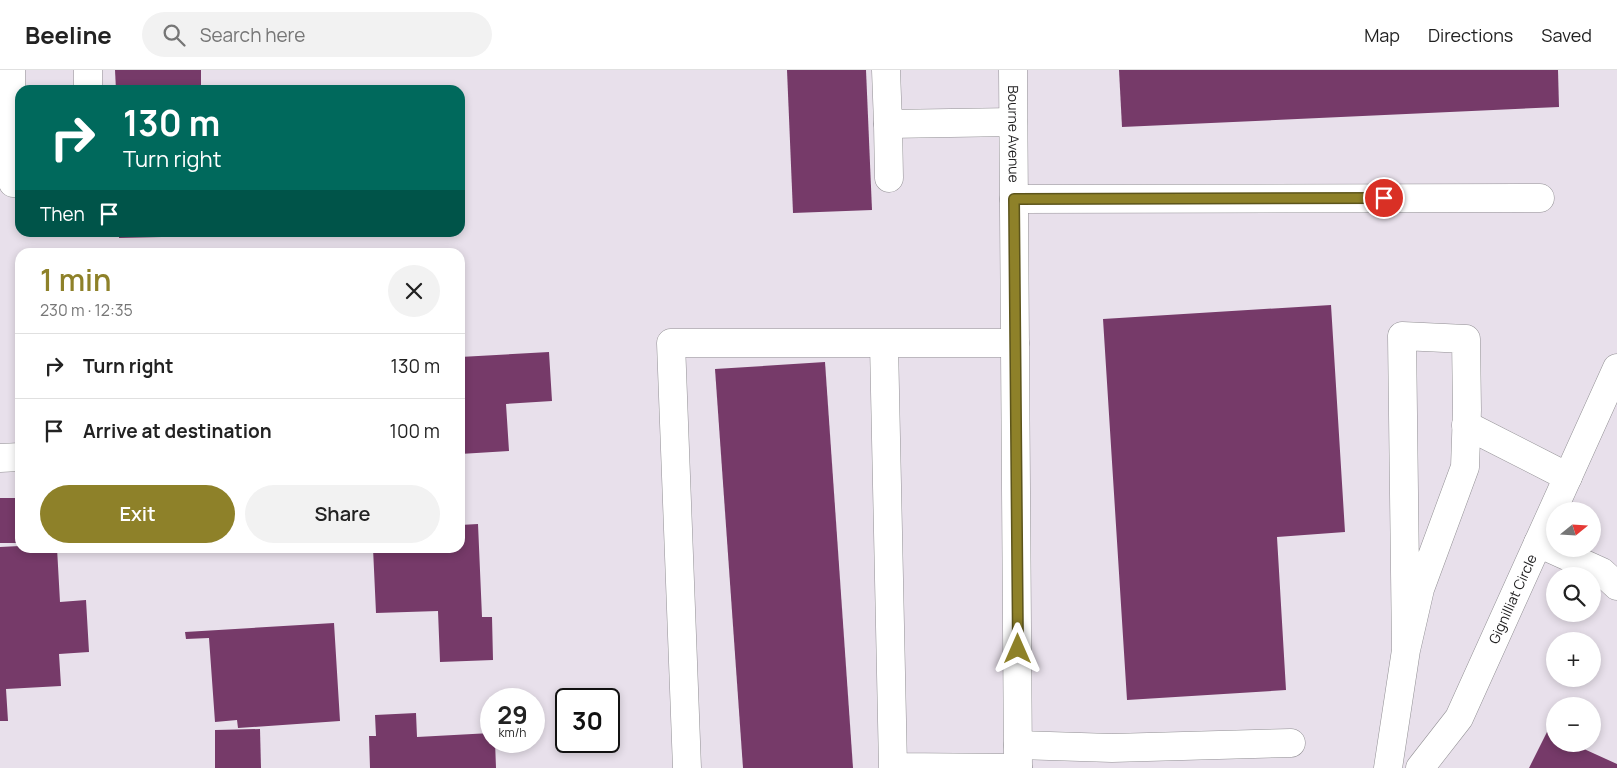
<!DOCTYPE html>
<html lang="en">
<head>
<meta charset="utf-8">
<style>
  :root { --surface:#fff; --page:#f2f2f2; --text:#222; --muted:#767676; --line:#e0e0e0; --accent:#8e8129 }
  body { margin:0; font-family:Manrope,sans-serif; background:var(--page); color:var(--text); height:100vh; display:flex; flex-direction:column; font-size:19px; white-space:nowrap }
  * { box-sizing:border-box; margin:0 }
  p { font-size:16px; color:var(--muted) }
  .icon { flex:none; width:28px; height:28px; fill:none; stroke:currentColor; stroke-width:2; stroke-linecap:round; stroke-linejoin:round }
  .map { position:relative; flex:1; overflow:hidden }
  .drawer { position:absolute; left:15px; top:178px; width:450px; height:305px; display:flex; flex-direction:column; background:var(--surface); border-radius:15px; box-shadow:0 2px 8px #0003 }
  .drawer>* { flex:none }
  .hud { position:absolute; left:15px; top:15px; width:450px; height:152px; border-radius:15px; box-shadow:0 2px 8px #0003; background:#00695c; color:#fff; overflow:hidden }
  .needle { width:32px; rotate:72deg }
  .fabs { position:absolute; left:1546px; top:432px; display:grid; gap:10px }
  .fabs a { display:grid; place-items:center; width:55px; height:55px; border-radius:50%; background:var(--surface); box-shadow:0 2px 8px #0003; font-size:25px }
  .speed { position:absolute; left:480px; top:618px; display:flex; gap:10px; font-size:25px; font-weight:700; text-align:center }
  .speed>* { display:grid; place-content:center; width:65px; height:65px; border-radius:50%; background:var(--surface); box-shadow:0 2px 8px #0003; line-height:1 }
  .speed small { font-size:12px; font-weight:400 }
  .speed .limit { border:2px solid #111; border-radius:8px; background:#fff; color:#111 }
  .pin { position:absolute; display:grid; place-items:center; width:42px; height:42px; color:#fff; margin:-21px; border:2px solid #fff; border-radius:50%; box-shadow:0 1px 5px #0007 }
  .me { position:absolute; width:55px; margin:-28px; rotate:0deg; stroke-linejoin:round; filter:drop-shadow(0 0 4px #0008) }
  .turn { display:flex; align-items:center; gap:18px; height:105px; padding:0 25px; font-size:22px }
  .turn .icon { width:65px; height:65px; stroke-width:2.5 }
  .turn b { display:block; font-size:35px; line-height:42px }
  .then { display:flex; align-items:center; height:48px; padding:0 25px; background:#0003; gap:10px; font-size:19px }
  .round { display:grid; place-items:center; flex:none; width:52px; height:52px; border-radius:26px; background:var(--page) }
  .head { display:flex; align-items:center; justify-content:space-between; height:85px; padding:0 25px }
  h1 { font-size:30px; font-weight:600; line-height:38px; color:var(--accent) }
  .primary-button { display:flex; gap:10px; margin-top:auto; padding:10px 25px }
  .primary-button a { flex:1; height:58px; border-radius:30px; background:var(--accent); color:#fff; font-size:20px; font-weight:600; line-height:58px; text-align:center }
  .primary-button a+a { background:var(--page); color:var(--text) }
  ul { padding:0; list-style:none }
  li { display:flex; align-items:center; gap:15px; height:65px; padding:0 25px; border-top:1px solid var(--line) }
  li div { flex:1 }
  li b { display:block; font-size:19px }
  li em { font-style:normal }
  header { display:flex; align-items:center; gap:30px; box-sizing:border-box; height:70px; padding:0 25px; background:var(--surface); border-bottom:1px solid var(--line) }
  header strong { font-size:24px }
  nav { display:flex; gap:28px; margin-inline-start:auto; font-size:18px }
  .search { width:350px; height:45px; background:var(--page); display:flex; align-items:center; gap:12px; box-sizing:border-box; padding:0 18px; border-radius:28px; color:var(--muted); font-size:19px }
  .map>svg:first-child { display:block }
  .built { fill:#e8e0eb; fill-rule:evenodd }
  .building { fill:#763a69 }
  .lines { fill:none; stroke-linecap:round; stroke-linejoin:round }
  .minor-casing { stroke:#929094; stroke-width:29 }
  .minor { stroke:#fff; stroke-width:28 }
  .route-casing { stroke:#5c541b; stroke-width:12 }
  .route { stroke:#8e8129; stroke-width:9 }
  .labels { text-anchor:middle; stroke-width:5; stroke-linejoin:round; paint-order:stroke }
  .street-label { font-size:14px; fill:#232223; stroke:#fbf8fd }
</style>
</head>
<body>
<header>
<strong>Beeline</strong>
<div class="search"><svg class="icon" aria-label="search" viewBox="0 0 24 24"><circle cx="10" cy="10" r="6"/><path d="M15 15l6 6"/></svg>Search here</div>
<nav><a>Map</a><a>Directions</a><a>Saved</a></nav>
</header>
<div class="map">
<svg width="1617" height="698" viewBox="0 0 1617 698">
  <rect width="100%" height="100%" fill="#eeebef"/>
  <path class="built" d="M0 0H1617V698H0ZM20 20H460V162H20ZM20 182H460V478H20ZM1555 441H1592V479H1555ZM1555 506H1592V544H1555ZM1555 571H1592V609H1555ZM491 629H534V671H491ZM566 629H609V671H566ZM1555 636H1592V674H1555Z"/>
  <g class="building">
    <path d="M115 0H201V20H116Z"/>
    <path d="M787 0H866L872 140 793 143Z"/>
    <path d="M1119 0H1558L1559 37 1122 57Z"/>
    <path d="M119 162H204V166L119 168Z"/>
    <path d="M1331 235 1345 462 1277 467 1286 620 1127 630 1103 249Z"/>
    <path d="M549 282 552 331 506 334 509 381 460 384V287Z"/>
    <path d="M825 292 853 698H743L715 299Z"/>
    <rect x="0" y="428" width="20" height="45"/>
    <path d="M478 454 482 547H492L493 590 440 592 438 541 376 543 373 478H460V455Z"/>
    <path d="M20 476V478H57L60 532 86 530 89 582 59 584 61 616 6 619 8 651H0V477Z"/>
    <path d="M334 553 340 651 238 658 237 650 215 652 209 568 186 569 185 562Z"/>
    <path d="M416 643 417 667 491 663V671H495L496 698H370L369 666H376L375 645Z"/>
    <path d="M260 659 261 698H215V660Z"/>
    <path d="M1547 662 1555 665V674H1573L1617 694V698H1529Z"/>
  </g>
  <g class="lines">
    <defs>
      <g id="minor">
        <path d="M11 0 13 113H20"/>
        <path d="M88 0V20"/>
        <path d="M886 0 888 54 1013 52"/>
        <path id="s1" d="M1013 0 1018 698"/>
        <path d="M888 54 889 108"/>
        <path d="M1014 129 1540 128"/>
        <path d="M884 274 893 697 1018 698"/>
        <path d="M1466 355 1568 407"/>
        <path d="M0 388 20 387"/>
        <path d="M1538 473 1602 502 1617 516"/>
        <path d="M1018 675 1112 678 1291 673"/>
        <path d="M687 698 671 273H1015"/>
        <path d="M1388 698 1406 580 1420 519 1465 397 1467 340 1466 269 1402 266 1406 580"/>
        <path id="s2" d="M1420 698 1459 648 1617 298"/>
      </g>
    </defs>
    <use href="#minor" class="minor-casing"/>
    <use href="#minor" class="minor"/>
  </g>
  <g class="lines">
    <defs>
      <path id="route" d="M1018 579 1014 129 1384 128"/>
    </defs>
    <use href="#route" class="route-casing"/>
    <use href="#route" class="route"/>
  </g>
  <g class="labels">
    <g class="street-label">
      <text dy="5" stroke="none"><textPath href="#s1" startOffset="64">Bourne Avenue</textPath></text>
      <text dy="5" stroke="none"><textPath href="#s2" startOffset="194">Gignilliat Circle</textPath></text>
    </g>
  </g>
</svg>
<div class="fabs">
<a><svg class="needle" viewBox="-14 -14 28 28"><path d="M0-13l5 13h-10z" fill="#e53935"/><path d="M0 13l5-13h-10z" fill="#767676"/></svg></a>
<a><svg class="icon" aria-label="search" viewBox="0 0 24 24"><circle cx="10" cy="10" r="6"/><path d="M15 15l6 6"/></svg></a>
<a>+</a>
<a>−</a>
</div>
<div class="speed"><div>29<small>km/h</small></div><div class="limit">30</div></div>
<div class="pin" style="left:1384px;top:128px;background:#d93025"><svg class="icon" aria-label="arrive" viewBox="0 0 24 24"><path d="M6 21V4h12l-3 4 3 4H6"/></svg></div>
<svg class="me" style="left:1018px;top:579px" viewBox="-20 -20 40 40"><path d="M0-17L14 15 0 8-14 15z" fill="#8e8129" stroke="#fff" stroke-width="4"/></svg>
<div class="hud">
<div class="turn"><svg class="icon" aria-label="right" viewBox="0 0 24 24"><path d="M7 20v-9h11M14 6l5 5-5 5"/></svg><div><b>130 m</b>Turn right</div></div>
<div class="then">Then<svg class="icon" aria-label="arrive" viewBox="0 0 24 24"><path d="M6 21V4h12l-3 4 3 4H6"/></svg></div>
</div>
<section class="drawer">
<div class="head"><div><h1>1 min</h1><p>230 m · 12:35</p></div><a class="round"><svg class="icon" aria-label="close" viewBox="0 0 24 24"><path d="M6 6l12 12M18 6L6 18"/></svg></a></div>
<ul>
<li><svg class="icon" aria-label="right" viewBox="0 0 24 24"><path d="M7 20v-9h11M14 6l5 5-5 5"/></svg><div><b>Turn right</b></div><em>130 m</em></li>
<li><svg class="icon" aria-label="arrive" viewBox="0 0 24 24"><path d="M6 21V4h12l-3 4 3 4H6"/></svg><div><b>Arrive at destination</b></div><em>100 m</em></li>
</ul>
<div class="primary-button"><a>Exit</a><a>Share</a></div>
</section>
</div>
</body>
</html>
